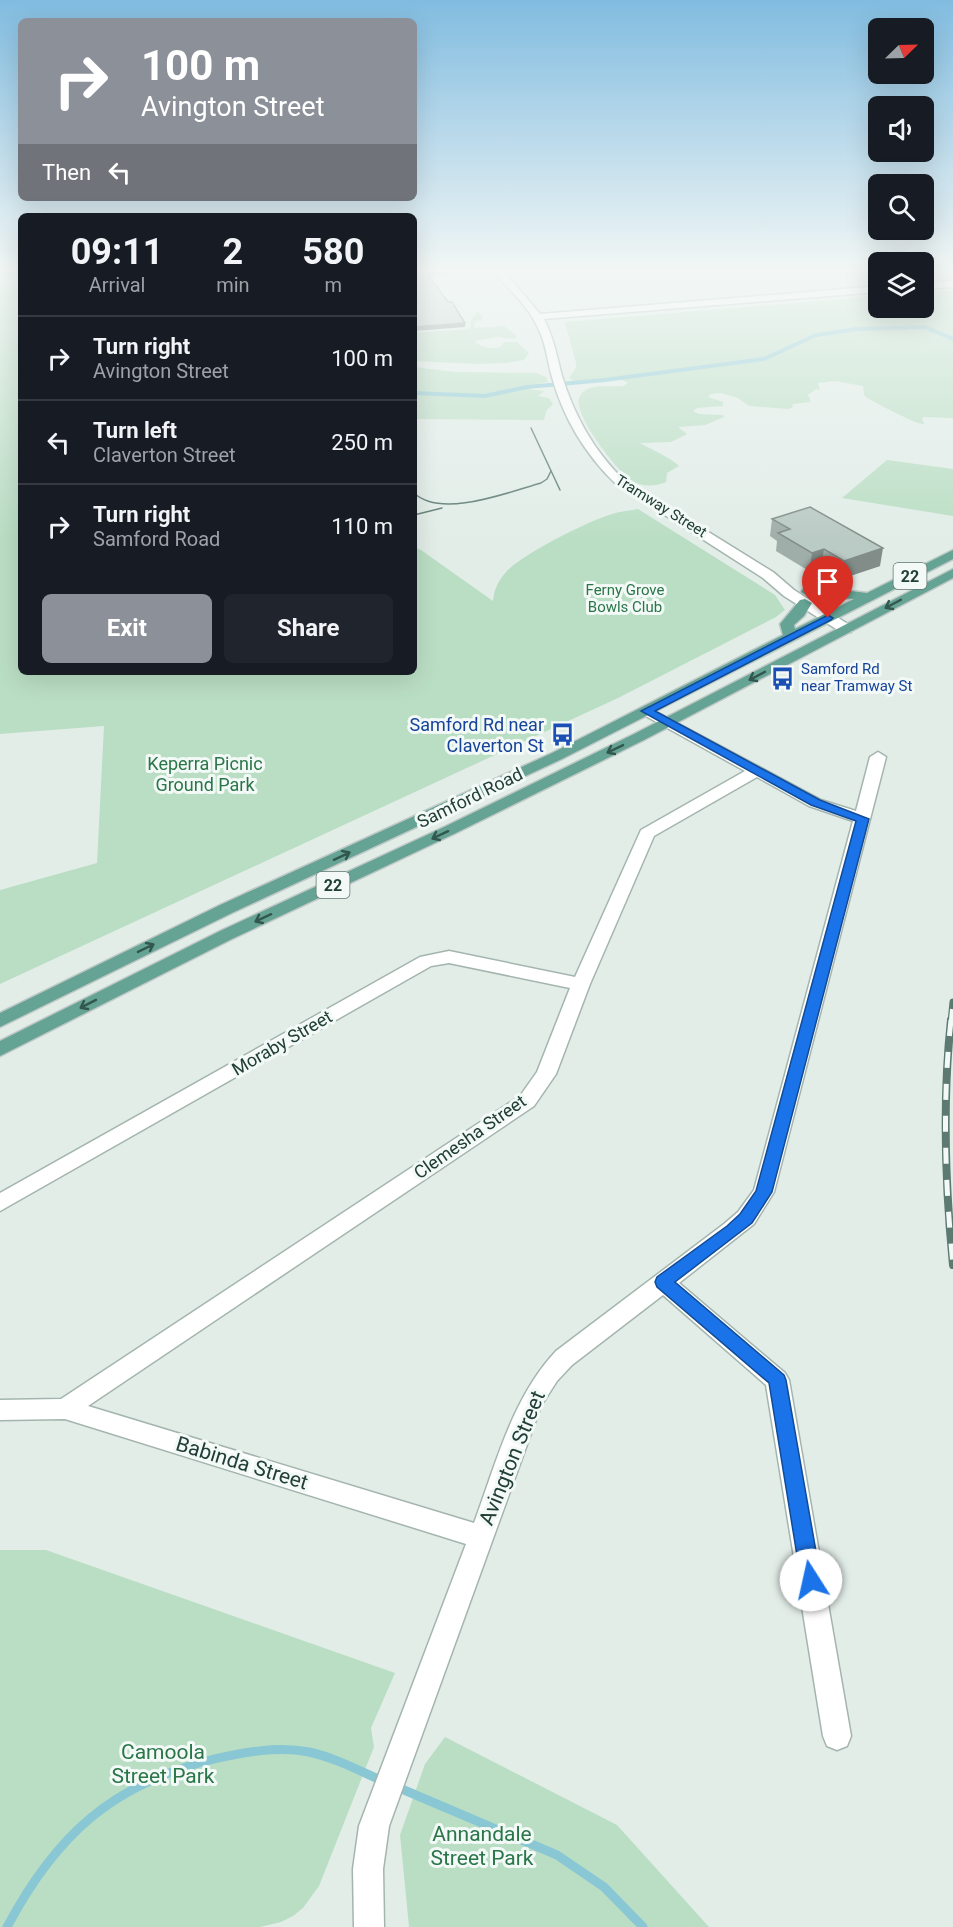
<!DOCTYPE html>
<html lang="en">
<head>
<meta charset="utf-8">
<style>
  :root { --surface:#171b24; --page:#20242c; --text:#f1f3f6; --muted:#9ea1a6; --line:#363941; --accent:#8c9099 }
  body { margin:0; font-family:Roboto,sans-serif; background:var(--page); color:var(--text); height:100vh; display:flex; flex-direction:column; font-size:22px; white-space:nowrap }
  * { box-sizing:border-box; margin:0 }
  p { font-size:20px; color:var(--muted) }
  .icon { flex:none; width:33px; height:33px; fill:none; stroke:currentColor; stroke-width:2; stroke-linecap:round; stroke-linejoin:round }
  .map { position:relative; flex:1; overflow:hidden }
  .drawer { position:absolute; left:18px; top:213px; width:399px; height:462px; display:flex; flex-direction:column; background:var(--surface); border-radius:9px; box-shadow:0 6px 24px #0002 }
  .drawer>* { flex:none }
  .hud { position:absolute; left:18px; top:18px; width:399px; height:183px; border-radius:9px; box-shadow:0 6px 24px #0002; background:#8c9099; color:#fff; overflow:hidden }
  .needle { width:39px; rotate:67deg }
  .tools { position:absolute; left:868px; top:18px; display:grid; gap:12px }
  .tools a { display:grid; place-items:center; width:66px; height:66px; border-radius:9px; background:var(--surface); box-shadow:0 6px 24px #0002; font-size:30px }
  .pin { position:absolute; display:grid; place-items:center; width:51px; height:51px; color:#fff; margin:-62px -26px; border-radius:50% 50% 50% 0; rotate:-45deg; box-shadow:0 0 6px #0007 }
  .pin .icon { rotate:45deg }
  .me { position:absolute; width:66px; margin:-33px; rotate:350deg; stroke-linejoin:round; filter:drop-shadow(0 0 4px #0008) }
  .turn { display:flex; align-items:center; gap:21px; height:126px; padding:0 24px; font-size:27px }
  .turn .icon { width:78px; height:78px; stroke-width:2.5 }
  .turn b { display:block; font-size:42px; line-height:51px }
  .then { display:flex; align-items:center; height:57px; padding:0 24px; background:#0003; gap:12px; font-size:22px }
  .eta { display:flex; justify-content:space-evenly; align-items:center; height:102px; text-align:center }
  .eta b { font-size:36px; font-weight:700; line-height:42px }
  .action { display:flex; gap:12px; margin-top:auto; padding:12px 24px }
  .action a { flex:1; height:69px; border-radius:9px; background:var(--accent); color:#fff; font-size:24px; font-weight:700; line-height:69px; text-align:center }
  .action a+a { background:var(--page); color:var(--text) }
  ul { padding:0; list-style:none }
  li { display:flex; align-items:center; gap:18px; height:84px; padding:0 24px; border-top:2px solid var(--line) }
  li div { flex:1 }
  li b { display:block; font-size:22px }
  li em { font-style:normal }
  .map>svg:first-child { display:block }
  .green { fill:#badec4 }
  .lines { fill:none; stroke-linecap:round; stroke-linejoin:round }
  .stream-far1 { stroke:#88c7d3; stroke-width:4 }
  .stream { stroke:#88c7d3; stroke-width:9 }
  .minor-casing { stroke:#a4b5af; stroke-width:3 }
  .major-casing { stroke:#c1c9c7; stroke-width:3 }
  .minor { fill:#fff; fill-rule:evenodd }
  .major { fill:#65a394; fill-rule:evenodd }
  .tram { stroke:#5c7a72; stroke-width:1.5 }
  .rail-far1-casing { stroke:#5c7a72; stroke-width:7 }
  .rail-casing { stroke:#5c7a72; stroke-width:8 }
  .rail-far1 { stroke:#f3f9f6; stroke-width:4.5; stroke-dasharray:13; stroke-linecap:butt }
  .rail { stroke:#f3f9f6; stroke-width:5; stroke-dasharray:16; stroke-linecap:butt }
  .wall { fill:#a0aea9 }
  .shaded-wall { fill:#828d89 }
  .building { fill:#bacac4; stroke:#828d89; stroke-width:1.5 }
  .oneway { stroke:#32574e }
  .route { fill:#1a73e8; stroke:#114b97; stroke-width:1.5 }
  .labels { text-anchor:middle; stroke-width:6; stroke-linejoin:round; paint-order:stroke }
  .far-street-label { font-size:15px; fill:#213e37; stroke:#f3f9f6 }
  .far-park-label { font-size:15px; fill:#2a7649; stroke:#f3f9f6 }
  .far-transit-label { font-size:15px; fill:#164399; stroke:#f3f9f6; text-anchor:start }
  .shield { fill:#f3f9f6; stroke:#607670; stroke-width:1.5 }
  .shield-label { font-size:16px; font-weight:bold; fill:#213e37 }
  .transit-label { font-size:18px; fill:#164399; stroke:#f3f9f6; text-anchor:end }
  .park-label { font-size:18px; fill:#2a7649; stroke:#f3f9f6 }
  .street-label { font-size:18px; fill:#213e37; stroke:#f3f9f6 }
  .near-street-label { font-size:21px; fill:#213e37; stroke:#f3f9f6 }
  .near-park-label { font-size:21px; fill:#2a7649; stroke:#f3f9f6 }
</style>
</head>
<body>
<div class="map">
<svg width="953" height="1927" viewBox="0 0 953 1927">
  <rect width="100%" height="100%" fill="#e2ede8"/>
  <g class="green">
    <path d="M0 270H21V672H414V547L421 550 493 601C494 590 498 581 506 572 521 555 583 524 606 516 616 512 627 511 638 509L775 595 785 610 776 617 618 698 0 984V890L97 863 104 726 0 734Z"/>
    <path d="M953 290V418L924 417 922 418 924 424C917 425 878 404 867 398L864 395 863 386 835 381 818 383 820 390 816 389 808 395 811 402 793 404 792 408 788 409 749 406 738 398 721 393 711 394 708 397 723 402V406L697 408 693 411 699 414 723 415 724 417 705 425 678 427 687 434 671 442 640 443C654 451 668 456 679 466L667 473 666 482C655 487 641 487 631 480 617 471 570 411 580 396 588 382 610 388 623 386L628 383C609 370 587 392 569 378L576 368V363L565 322 879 296V308H924V293Z"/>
    <path d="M475 310 484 317H481L483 320 475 321 474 328 504 326 517 336 514 339 497 337 474 341C482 348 490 349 501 347L504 342H517L529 353 524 360 507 363 476 364 414 361V333L470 329 472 318 477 313Z"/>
    <path d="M414 367 456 372 536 373 546 377 548 382 525 386 527 389 544 391 538 396 549 398 553 404 546 411 544 420 414 419Z"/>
    <path d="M887 460 953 469V516L842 498Z"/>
    <path d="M0 1550H46L395 1673 371 1728 374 1747 319 1886 303 1908 293 1916 281 1922 260 1927H0Z"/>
    <path d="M445 1737 617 1825 709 1927H409L400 1835 425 1764Z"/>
  </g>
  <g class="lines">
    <path class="stream-far1" d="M414 393 485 396 527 387 605 380 764 359 816 335 857 329 925 327 953 339"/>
    <g class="stream">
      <path d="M397 1787 557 1855 604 1887 643 1927"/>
      <path d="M7 1927C56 1835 112 1784 214 1759 245 1752 278 1746 309 1752 336 1758 360 1771 385 1782"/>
    </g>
    <defs>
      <g id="minor">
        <path d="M492 270H544L540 273 507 275 540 314 879 286V292L544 319C554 338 557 357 562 376 574 415 594 451 623 479L773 572 794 590 851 626 853 629 851 632H841L784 596 763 578 615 483C585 454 563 417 552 377 547 360 546 343 538 328 528 305 508 289 492 270Z"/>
        <path d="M953 281V287L924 289V283Z"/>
        <path d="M647 707 821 800 856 811 870 757 878 752 886 757 774 1192 754 1224 679 1283 785 1373 789 1380 851 1736 847 1746 837 1750 827 1746 823 1736 766 1385 663 1295 572 1365 557 1381 541 1406 389 1826 383 1869 384 1927H354L353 1869 359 1826 466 1544 65 1419 0 1420V1400L61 1399 520 1096 537 1072 570 988 449 963 431 966 0 1211V1193L420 957 449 951 575 977 641 830 745 771 642 714 640 711ZM757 777 809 806 853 821 754 1190 738 1212 724 1224 556 1351C512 1398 496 1464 474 1523L88 1406 534 1106 556 1074 590 984 654 836Z"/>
      </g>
      <g id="major">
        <path d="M953 550V559L562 759 232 913 0 1027V1013L220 905 552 753 783 635 780 624 800 600 805 599 812 603 804 616 794 625 795 629 854 599 808 596 801 592 803 589 826 588 867 593Z"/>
        <path d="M953 569V578L644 740 456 833 232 939 0 1056V1041L220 931 444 827 634 734Z"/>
      </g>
    </defs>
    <use href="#minor" class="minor-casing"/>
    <use href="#major" class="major-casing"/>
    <use href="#minor" class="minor"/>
    <use href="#major" class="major"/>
    <g class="tram">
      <path d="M531 428 560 490"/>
      <path d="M414 467V474"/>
      <path d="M414 493C441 519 509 492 541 483L547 479 551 471"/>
      <path d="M414 515 442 508"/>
    </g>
    <defs>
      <path id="rail-far1" d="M951 1022 953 1002"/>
      <path id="rail" d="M951 1020C942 1102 945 1183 953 1265"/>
    </defs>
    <use href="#rail-far1" class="rail-far1-casing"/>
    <use href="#rail" class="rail-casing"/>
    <use href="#rail-far1" class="rail-far1"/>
    <use href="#rail" class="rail"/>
  </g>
  <path class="wall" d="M772 519 880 566 841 579 821 567 809 571 776 551 777 541 770 536Z"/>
  <g class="shaded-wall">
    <path d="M451 270V274L426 276V272Z"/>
    <path d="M465 323V327L414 331V327Z"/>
    <path d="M883 548 880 566 841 579 844 561Z"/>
    <path d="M824 549 821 567 809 571 812 553Z"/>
  </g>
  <g class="building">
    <path d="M414 270H451L426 272 448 302H452L465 323 414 327Z"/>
    <path d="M810 507 883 548 844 561 824 549 812 553 778 533 790 529 772 519Z"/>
  </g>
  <defs><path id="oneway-shaft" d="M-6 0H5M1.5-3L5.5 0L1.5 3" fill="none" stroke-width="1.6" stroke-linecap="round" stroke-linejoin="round" transform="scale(1.5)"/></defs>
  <g class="oneway">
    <use href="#oneway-shaft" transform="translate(893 604) rotate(152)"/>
    <use href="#oneway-shaft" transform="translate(757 676) rotate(152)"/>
    <use href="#oneway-shaft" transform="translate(615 749) rotate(154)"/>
    <use href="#oneway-shaft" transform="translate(440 835) rotate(155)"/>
    <use href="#oneway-shaft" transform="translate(342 856) rotate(-25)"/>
    <use href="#oneway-shaft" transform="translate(263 918) rotate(155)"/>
    <use href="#oneway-shaft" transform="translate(146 948) rotate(-26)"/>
    <use href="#oneway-shaft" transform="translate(88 1004) rotate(153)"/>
  </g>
  <linearGradient id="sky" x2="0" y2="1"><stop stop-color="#81bce0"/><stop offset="0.5" stop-color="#f2f7f5"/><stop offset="1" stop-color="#f2f7f5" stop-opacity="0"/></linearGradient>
  <rect width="953" height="540" fill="url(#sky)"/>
  <path class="route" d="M828 615 833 618 831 620 655 711 820 800 869 819 772 1192 752 1223 675 1282 784 1375 786 1380 821 1580 818 1587 811 1589 804 1587 801 1580 769 1383 657 1287 655 1282 657 1277 727 1226 740 1214 756 1191 856 821 811 805 641 711Z"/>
  <defs>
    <symbol id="bus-bare" viewBox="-9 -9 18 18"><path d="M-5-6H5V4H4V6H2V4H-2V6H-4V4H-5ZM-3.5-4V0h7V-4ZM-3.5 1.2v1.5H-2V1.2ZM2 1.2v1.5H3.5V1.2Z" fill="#1a4fb4" stroke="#f3f9f6" stroke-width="2.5" paint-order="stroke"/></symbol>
  </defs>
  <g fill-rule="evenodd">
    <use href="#bus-bare" x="766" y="662" width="33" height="33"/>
    <use href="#bus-bare" x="546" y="718" width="33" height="33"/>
  </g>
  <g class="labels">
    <g class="far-street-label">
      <text transform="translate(661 506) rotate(32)" y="5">Tramway Street</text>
    </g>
    <g class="far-park-label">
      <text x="625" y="595">Ferny Grove<tspan x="625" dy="17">Bowls Club</tspan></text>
    </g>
    <g class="far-transit-label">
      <text x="801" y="674">Samford Rd<tspan x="801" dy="17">near Tramway St</tspan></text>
    </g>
    <g class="shield">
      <rect x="893.5" y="563" width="33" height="26" rx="4.5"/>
      <rect x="316.5" y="872" width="33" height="26" rx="4.5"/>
    </g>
    <g class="shield-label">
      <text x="910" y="582">22</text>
      <text x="333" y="891">22</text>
    </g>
    <g class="transit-label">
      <text x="544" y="731">Samford Rd near<tspan x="544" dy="21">Claverton St</tspan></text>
    </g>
    <g class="park-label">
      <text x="205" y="770">Keperra Picnic<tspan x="205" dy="21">Ground Park</tspan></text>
    </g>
    <g class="street-label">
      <text transform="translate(470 798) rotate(-26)" y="6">Samford Road</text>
      <text transform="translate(282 1043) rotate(-30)" y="6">Moraby Street</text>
      <text transform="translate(470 1137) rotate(-35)" y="6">Clemesha Street</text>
    </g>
    <g class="near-street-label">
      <text transform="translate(512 1458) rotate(-68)" y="7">Avington Street</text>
      <text transform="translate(242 1463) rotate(17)" y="7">Babinda Street</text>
    </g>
    <g class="near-park-label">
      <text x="163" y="1759">Camoola<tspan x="163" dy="24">Street Park</tspan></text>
      <text x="482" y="1841">Annandale<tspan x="482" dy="24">Street Park</tspan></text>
    </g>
  </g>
</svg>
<div class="tools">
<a><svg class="needle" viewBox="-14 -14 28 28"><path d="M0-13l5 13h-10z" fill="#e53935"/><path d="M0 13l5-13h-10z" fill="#9ea1a6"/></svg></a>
<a><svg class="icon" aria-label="sound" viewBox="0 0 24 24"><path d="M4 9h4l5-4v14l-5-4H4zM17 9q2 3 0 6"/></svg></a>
<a><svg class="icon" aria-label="search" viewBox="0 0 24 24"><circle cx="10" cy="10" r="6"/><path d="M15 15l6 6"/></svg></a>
<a><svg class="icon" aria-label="layers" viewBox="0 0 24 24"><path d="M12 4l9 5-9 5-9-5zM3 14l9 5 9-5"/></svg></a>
</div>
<div class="pin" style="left:828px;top:618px;background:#d93025"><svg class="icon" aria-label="arrive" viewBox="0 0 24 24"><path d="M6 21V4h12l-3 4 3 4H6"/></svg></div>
<svg class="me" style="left:811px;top:1580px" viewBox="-20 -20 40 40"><circle r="19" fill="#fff"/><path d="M0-13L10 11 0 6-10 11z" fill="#1a73e8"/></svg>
<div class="hud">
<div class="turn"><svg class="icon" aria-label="right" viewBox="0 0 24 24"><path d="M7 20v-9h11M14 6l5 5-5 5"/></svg><div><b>100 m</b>Avington Street</div></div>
<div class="then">Then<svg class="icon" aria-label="left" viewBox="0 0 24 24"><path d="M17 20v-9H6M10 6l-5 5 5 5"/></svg></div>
</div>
<section class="drawer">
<div class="eta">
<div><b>09:11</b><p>Arrival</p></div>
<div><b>2</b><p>min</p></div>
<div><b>580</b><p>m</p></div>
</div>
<ul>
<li><svg class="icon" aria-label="right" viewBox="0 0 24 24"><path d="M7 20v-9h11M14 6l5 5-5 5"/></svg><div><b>Turn right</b><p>Avington Street</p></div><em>100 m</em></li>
<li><svg class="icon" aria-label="left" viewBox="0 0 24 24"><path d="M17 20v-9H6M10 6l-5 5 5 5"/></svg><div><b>Turn left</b><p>Claverton Street</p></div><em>250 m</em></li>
<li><svg class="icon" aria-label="right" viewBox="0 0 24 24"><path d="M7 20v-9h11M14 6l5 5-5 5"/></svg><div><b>Turn right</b><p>Samford Road</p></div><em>110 m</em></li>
</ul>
<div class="action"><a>Exit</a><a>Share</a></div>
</section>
</div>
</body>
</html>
